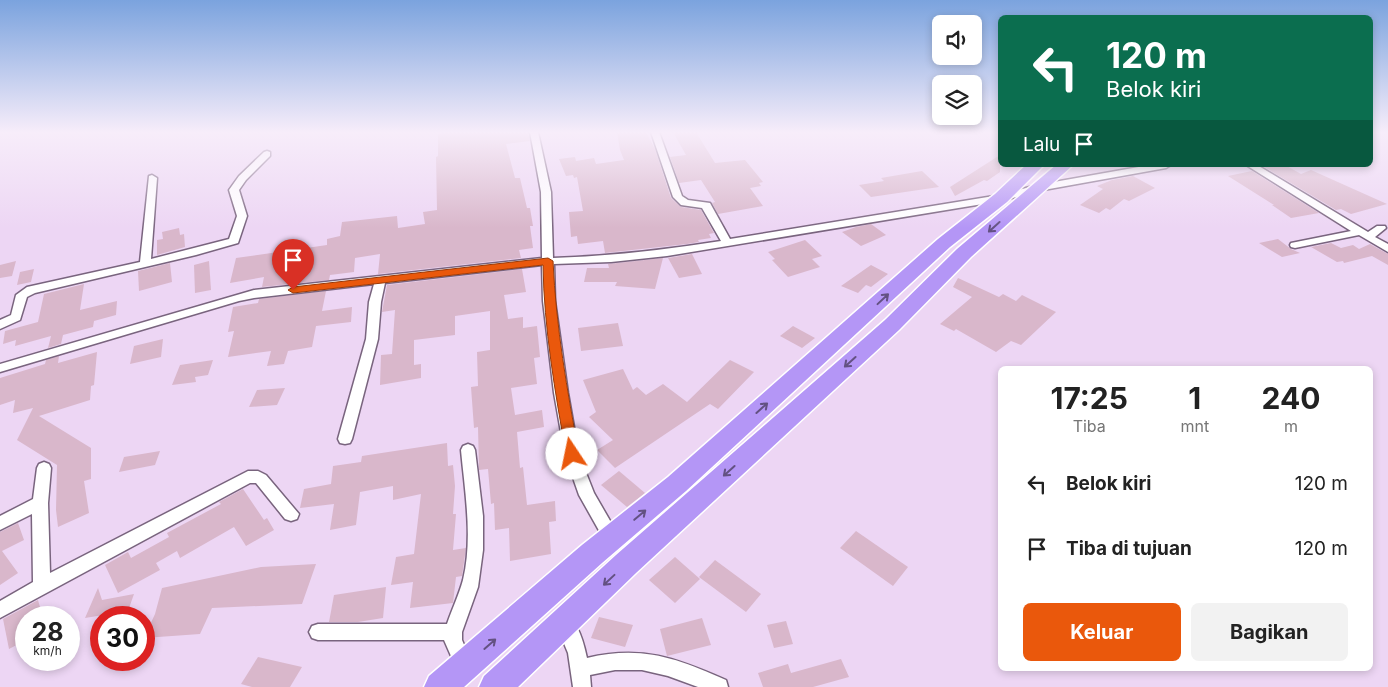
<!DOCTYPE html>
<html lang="id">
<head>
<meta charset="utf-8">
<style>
  :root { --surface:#fff; --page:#f2f2f2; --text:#222; --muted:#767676; --accent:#ea580c }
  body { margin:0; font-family:Inter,sans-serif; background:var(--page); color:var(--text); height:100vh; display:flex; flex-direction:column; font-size:19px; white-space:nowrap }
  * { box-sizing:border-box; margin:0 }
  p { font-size:16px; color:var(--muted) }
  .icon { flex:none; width:28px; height:28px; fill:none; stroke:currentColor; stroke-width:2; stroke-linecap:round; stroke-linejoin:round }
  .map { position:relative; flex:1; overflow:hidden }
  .details { position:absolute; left:998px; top:366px; width:375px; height:305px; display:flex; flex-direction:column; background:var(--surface); border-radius:8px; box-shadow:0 2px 8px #0003 }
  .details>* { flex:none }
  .banner { position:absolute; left:998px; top:15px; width:375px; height:152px; border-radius:8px; box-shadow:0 2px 8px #0003; background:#0b6e4f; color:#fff; overflow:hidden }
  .controls { position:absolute; left:932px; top:15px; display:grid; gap:10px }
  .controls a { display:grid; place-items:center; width:50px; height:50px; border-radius:8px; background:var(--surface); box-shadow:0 2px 8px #0003; font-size:25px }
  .speed { position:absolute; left:15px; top:606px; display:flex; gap:10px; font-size:25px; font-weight:700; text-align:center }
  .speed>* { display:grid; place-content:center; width:65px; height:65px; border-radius:50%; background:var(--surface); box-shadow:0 2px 8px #0003; line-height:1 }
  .speed small { font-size:12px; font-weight:400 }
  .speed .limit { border:8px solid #d22; background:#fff; color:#111 }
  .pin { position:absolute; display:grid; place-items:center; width:42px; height:42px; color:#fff; margin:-51px -21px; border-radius:50% 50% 50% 0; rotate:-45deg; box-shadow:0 0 5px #0007 }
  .pin .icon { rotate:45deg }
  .me { position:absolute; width:55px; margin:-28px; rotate:349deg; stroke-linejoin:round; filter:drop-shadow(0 0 4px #0008) }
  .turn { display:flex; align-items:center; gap:18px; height:105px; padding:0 25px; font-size:22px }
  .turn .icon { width:65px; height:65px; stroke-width:2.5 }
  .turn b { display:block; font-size:35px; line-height:42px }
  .then { display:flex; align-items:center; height:48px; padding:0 25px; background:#0003; gap:10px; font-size:19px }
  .eta { display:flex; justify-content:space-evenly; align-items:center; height:85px; text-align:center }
  .eta b { font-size:30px; font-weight:700; line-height:35px }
  .action { display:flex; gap:10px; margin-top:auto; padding:10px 25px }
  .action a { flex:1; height:58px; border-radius:8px; background:var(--accent); color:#fff; font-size:20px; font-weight:700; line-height:58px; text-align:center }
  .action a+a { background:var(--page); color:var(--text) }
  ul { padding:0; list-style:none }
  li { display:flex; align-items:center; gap:15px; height:65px; padding:0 25px }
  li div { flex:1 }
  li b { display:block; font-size:19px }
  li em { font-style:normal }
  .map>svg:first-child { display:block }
  .building { fill:#d9b7cb }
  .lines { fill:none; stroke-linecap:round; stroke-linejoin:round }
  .minor-casing { stroke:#79647e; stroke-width:3 }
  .trunk-casing { stroke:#fff; stroke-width:3 }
  .minor { fill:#fff; fill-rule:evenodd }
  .trunk { fill:#b496f6; fill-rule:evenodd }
  .oneway { stroke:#635182 }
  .route { fill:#ea580c; stroke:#983908 }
</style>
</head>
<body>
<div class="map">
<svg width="1388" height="687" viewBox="0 0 1388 687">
  <rect width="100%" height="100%" fill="#edd6f4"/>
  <g class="building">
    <path d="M452 132H528L530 141 506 144 515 178H520L527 208H530L533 226H530L533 248 519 250 521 258 378 274 380 254 355 258 354 272 330 275 329 280 262 287 264 277 230 283 236 258 327 245V239L340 236 342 222 397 216 398 228 425 224 423 212 437 210 436 157 438 156V134Z"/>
    <path d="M617 132H646L655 149 671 198 681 207 701 210 714 233 709 234 711 238 698 240 699 242 687 244 605 253 603 241 578 244 577 236 571 237 569 212 583 211 577 177 574 178 573 175 566 176 559 159 575 157 576 161 594 158 596 164 624 160 620 150Z"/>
    <path d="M673 132H696L715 163 745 160 763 182 759 183 761 186 750 188 763 206 718 214 712 203 715 202 701 180 679 183 670 157 686 155Z"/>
    <path d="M1000 155V172L987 181 984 180 955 196 950 187Z"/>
    <path d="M1261 165H1285L1301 174 1311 170 1387 204 1351 214 1341 209 1336 210Z"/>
    <path d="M922 171 939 187 871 197 859 185 884 181 881 178Z"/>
    <path d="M1252 171 1319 213 1291 218 1272 205H1274L1228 176Z"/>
    <path d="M1133 176 1155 188 1129 201 1124 199 1110 210 1106 208 1099 213 1080 205 1103 189 1097 186 1112 180Z"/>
    <path d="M871 224 886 235 861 246 842 232 856 227Z"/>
    <path d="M179 228 180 235 184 234 185 247 157 255V240L163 239 162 232Z"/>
    <path d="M1278 239 1291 249 1300 253 1282 257 1259 243Z"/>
    <path d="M805 240 822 256 812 259 820 267 788 277 772 260 775 259 768 252Z"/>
    <path d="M1331 243 1341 248 1353 245 1359 249 1370 244 1388 254V265L1372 256 1344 263 1343 261 1337 262 1311 247Z"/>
    <path d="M692 254 702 274 679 278 668 258Z"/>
    <path d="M663 258 655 289 615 286 617 282H584L587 268H609L608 264Z"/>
    <path d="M16 261 12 276 0 278V265Z"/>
    <path d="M209 261 211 290 195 293 194 265Z"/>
    <path d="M170 263 172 282 139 291 138 271Z"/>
    <path d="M871 265 888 274 871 287 866 285 858 293 841 286Z"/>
    <path d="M34 269 31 282 17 285 20 272Z"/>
    <path d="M522 269 526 292 504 295 508 319 523 317V328L537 326 540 357 534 358 537 384 511 388 515 415 542 410 544 427 517 432 520 468 523 467 527 505 555 501 556 521 549 522 551 554 510 561 509 528 495 530 494 503 491 504 488 469 479 470 478 427 474 428 471 387 478 386 477 352 490 350V311L455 316V335L414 340V365L421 364V378L380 385 381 355 392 354 395 310 382 312 387 285Z"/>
    <path d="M958 278 999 297 1003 294 1016 301 1022 295 1056 312 1021 345 1011 341 996 352 956 329 954 331 940 324 972 297 953 287Z"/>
    <path d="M84 284 80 310 117 301 116 315 94 321 93 327 63 335 61 344 48 348 51 336 15 346 16 340 3 344 5 331 38 322 44 294Z"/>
    <path d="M326 291 322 311 352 307 351 322 316 326 312 347 288 351 284 364 267 366 271 351 228 357 234 331 228 332 233 307 258 303 259 299Z"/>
    <path d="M618 323 623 346 581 351 578 328Z"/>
    <path d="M793 326 815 338 802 348 780 336Z"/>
    <path d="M163 339 161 357 130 364 134 346Z"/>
    <path d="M97 352 94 385 91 386 90 400 39 416 91 448V479L84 481 89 513 58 527 56 510 57 465 17 440 33 408 13 413 15 400 0 405V378L45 364 46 360 59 356 58 363Z"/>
    <path d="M213 360 208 375 195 377 196 382 172 385 180 365Z"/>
    <path d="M730 360 754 372 718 409 710 404 615 468 597 450 613 440 589 417 596 412 583 380 623 369 633 390 637 387 646 395 663 384 687 402Z"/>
    <path d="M285 388 277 405 249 407 257 390Z"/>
    <path d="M447 443 448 466 453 465 455 486 453 514H456L453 550 466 548 462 576 456 577 453 603 410 608 413 582 391 585 396 557 414 554 421 494 393 500V486L360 492 356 525 330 530 334 504 300 508 304 489 331 484 333 466 361 462 362 456Z"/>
    <path d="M160 451 155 465 119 472 124 457Z"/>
    <path d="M619 471 645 493 627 507 601 485Z"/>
    <path d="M243 489 264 520 267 518 274 530 246 546 234 527 180 558 177 551 156 563 160 570 118 593 105 565 128 552 131 558 169 537 167 533 221 504 219 502Z"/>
    <path d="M18 523 24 540 2 551 18 573 0 585V532Z"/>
    <path d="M856 531 908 567 893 586 840 548Z"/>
    <path d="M675 557 700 579 675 603 649 580Z"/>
    <path d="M715 560 761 594 746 612 699 577Z"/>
    <path d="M316 564 302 604 212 608 200 634 144 638 155 614 162 588 261 567Z"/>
    <path d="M386 587 383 618 358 622H329L334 595Z"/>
    <path d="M98 588 102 600 134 594 128 611 85 618Z"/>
    <path d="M38 600 43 618H26V640L9 649 3 619Z"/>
    <path d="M599 617 633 625 625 647 591 638Z"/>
    <path d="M702 618 711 645 667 656 660 629Z"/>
    <path d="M786 621 793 644 774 648 767 625Z"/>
    <path d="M258 657 302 667 290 687H252L241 684Z"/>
    <path d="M841 659 849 677 813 687H763L758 673 788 664 791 673Z"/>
  </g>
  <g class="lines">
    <defs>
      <g id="minor">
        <path d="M530 132H538L551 192 553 258C610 256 665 250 721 241L702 208 681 205 673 197 651 132H659L682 196 688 200 710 203 730 239 1000 195 1037 185 1150 165H1171L1166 168 1038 191 1001 201 667 256 611 262 554 264 555 301 568 393 579 455 594 493 620 538 618 543 612 545 606 543 579 495 565 455 554 393 543 301 542 265 385 283 381 302 378 339 352 439 350 443 345 444 340 443 338 439 366 339 369 302 374 284 254 298 239 301 0 372V364L254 290 542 258 541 192Z"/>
        <path d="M267 151 270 152V156L246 180 239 190 247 216 238 243 196 255 35 293 27 297 20 320 0 329V320L11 315 16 295 27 287 140 262 149 176 152 175 157 178 151 259 229 239 237 216 229 190 239 176 264 152Z"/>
        <path d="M1246 165H1257L1368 232 1377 226H1385L1386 228 1375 237 1388 244V252L1359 235 1295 248 1291 247 1290 245 1291 243 1351 231Z"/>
        <path d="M468 444 473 446 475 450 483 516V550L478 587 462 632V640L473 666 470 672 464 675 458 672 444 640H318L312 638 309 632 312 626 318 624H447C452 609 459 595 463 580 473 538 465 493 461 450L463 446Z"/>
        <path d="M44 462 49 464 51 468 48 503 50 573 248 471H258L266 475 299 514 297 519 291 521 285 519 256 483H250L0 618V601L33 582 32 514 0 530V516L33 499 37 468 39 464Z"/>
        <path d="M564 614C578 619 584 644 587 658 642 645 676 658 726 680L728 687H698L668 676 642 670H615L590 675 591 687H573L568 653 555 622 558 616Z"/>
      </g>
      <g id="trunk">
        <path d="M1026 165H1044L1007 202 950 247 686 491 602 563 464 687H424L429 676 582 545 668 477 938 239 995 194Z"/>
        <path d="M1056 165H1073L971 257 899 330 636 573 518 687H479L484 676 616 555 885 320 957 249Z"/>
      </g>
    </defs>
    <use href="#minor" class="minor-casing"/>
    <use href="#trunk" class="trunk-casing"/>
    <use href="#minor" class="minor"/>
    <use href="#trunk" class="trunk"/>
  </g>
  <defs><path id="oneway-shaft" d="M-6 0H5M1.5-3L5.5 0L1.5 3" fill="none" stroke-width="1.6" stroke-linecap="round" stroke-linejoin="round" transform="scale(1.25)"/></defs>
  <g class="oneway">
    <use href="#oneway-shaft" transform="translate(994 227) rotate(138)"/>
    <use href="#oneway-shaft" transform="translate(883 299) rotate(-43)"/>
    <use href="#oneway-shaft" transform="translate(850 362) rotate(138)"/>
    <use href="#oneway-shaft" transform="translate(762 408) rotate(-42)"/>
    <use href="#oneway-shaft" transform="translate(729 471) rotate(138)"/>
    <use href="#oneway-shaft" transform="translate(640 515) rotate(-40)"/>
    <use href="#oneway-shaft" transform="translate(609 580) rotate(137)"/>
    <use href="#oneway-shaft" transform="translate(490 644) rotate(-41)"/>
  </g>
  <linearGradient id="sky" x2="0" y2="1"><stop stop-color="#7ba3de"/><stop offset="0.58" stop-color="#f7edfa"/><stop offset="1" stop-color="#f7edfa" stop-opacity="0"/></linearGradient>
  <rect width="1388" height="228" fill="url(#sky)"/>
  <path class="route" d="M548 258 553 261C556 327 567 390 579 454L577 458 572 460 568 458 566 454C555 391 544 329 543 265L293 293 288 290 293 287Z"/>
</svg>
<div class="controls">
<a><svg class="icon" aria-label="sound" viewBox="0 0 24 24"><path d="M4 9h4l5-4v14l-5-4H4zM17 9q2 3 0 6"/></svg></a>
<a><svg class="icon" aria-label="layers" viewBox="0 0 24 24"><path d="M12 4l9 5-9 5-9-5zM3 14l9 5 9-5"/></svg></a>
</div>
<div class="speed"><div>28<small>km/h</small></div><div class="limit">30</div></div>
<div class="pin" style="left:293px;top:290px;background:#d93025"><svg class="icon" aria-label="arrive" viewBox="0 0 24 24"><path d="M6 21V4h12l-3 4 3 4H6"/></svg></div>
<svg class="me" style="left:572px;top:454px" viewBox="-20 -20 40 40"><circle r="19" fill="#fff"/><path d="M0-13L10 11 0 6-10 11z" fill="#ea580c"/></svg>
<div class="banner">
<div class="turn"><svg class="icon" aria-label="left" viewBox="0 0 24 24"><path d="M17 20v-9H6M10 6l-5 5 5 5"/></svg><div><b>120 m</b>Belok kiri</div></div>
<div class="then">Lalu<svg class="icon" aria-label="arrive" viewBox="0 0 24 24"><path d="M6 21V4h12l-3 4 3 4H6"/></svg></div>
</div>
<section class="details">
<div class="eta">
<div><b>17:25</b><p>Tiba</p></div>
<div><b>1</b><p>mnt</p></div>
<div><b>240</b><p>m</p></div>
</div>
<ul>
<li><svg class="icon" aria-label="left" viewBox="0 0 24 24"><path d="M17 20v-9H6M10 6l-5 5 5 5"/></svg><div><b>Belok kiri</b></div><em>120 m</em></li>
<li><svg class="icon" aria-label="arrive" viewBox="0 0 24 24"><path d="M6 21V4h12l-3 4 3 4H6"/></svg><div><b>Tiba di tujuan</b></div><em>120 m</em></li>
</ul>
<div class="action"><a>Keluar</a><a>Bagikan</a></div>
</section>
</div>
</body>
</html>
